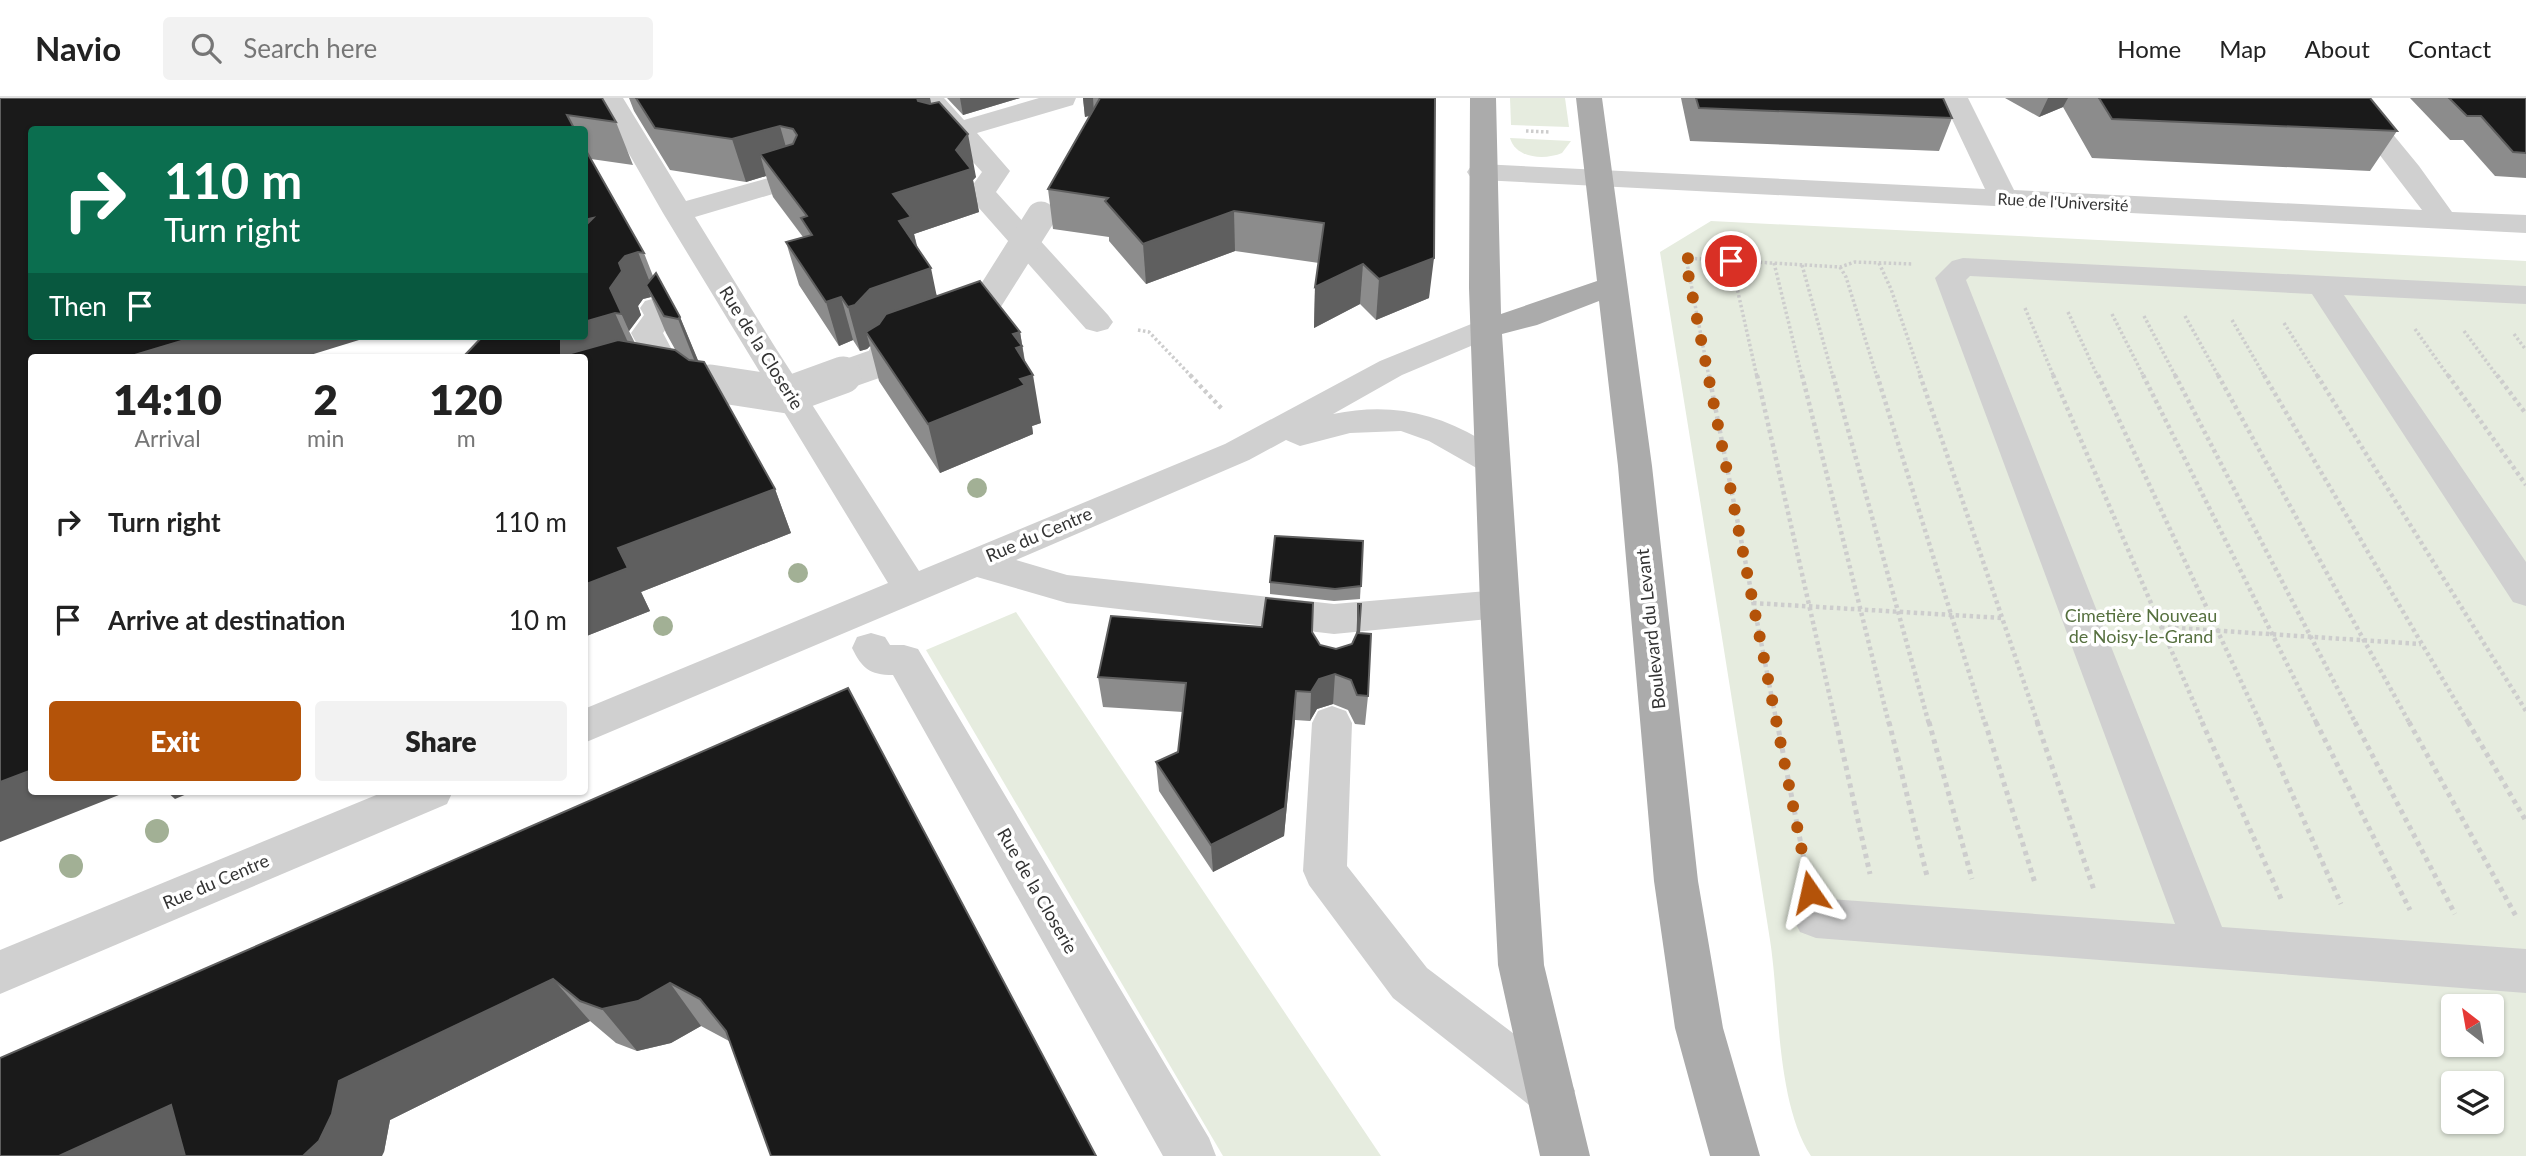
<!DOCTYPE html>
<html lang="en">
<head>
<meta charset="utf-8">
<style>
  :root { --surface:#fff; --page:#f2f2f2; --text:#222; --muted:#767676; --line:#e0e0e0; --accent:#b45309 }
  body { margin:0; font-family:Lato,sans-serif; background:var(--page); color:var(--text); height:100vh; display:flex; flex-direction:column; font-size:26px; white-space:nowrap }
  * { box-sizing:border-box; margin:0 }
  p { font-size:23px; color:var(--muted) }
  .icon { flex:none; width:38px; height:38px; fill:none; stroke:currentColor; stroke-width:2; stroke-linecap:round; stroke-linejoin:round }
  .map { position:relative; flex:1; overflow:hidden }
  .panel { position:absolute; left:28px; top:256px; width:560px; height:441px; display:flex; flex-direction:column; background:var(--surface); border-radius:7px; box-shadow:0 2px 5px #0004 }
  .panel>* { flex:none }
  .guide { position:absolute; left:28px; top:28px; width:560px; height:214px; border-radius:7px; box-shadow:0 2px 5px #0004; background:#0b6e4f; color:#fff; overflow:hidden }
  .needle { width:46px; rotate:329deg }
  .controls { position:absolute; left:2441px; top:896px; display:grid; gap:14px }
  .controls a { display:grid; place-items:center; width:63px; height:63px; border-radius:7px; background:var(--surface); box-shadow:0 2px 5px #0004; font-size:35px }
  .pin { position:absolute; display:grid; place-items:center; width:60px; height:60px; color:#fff; margin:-30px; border:4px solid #fff; border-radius:50%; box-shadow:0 2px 7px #0007 }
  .me { position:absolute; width:77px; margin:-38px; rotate:349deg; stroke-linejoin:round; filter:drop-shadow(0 0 5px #0008) }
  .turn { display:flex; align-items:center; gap:24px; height:147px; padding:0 21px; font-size:32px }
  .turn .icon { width:91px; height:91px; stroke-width:2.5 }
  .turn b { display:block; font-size:49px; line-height:60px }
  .then { display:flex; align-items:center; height:66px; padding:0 21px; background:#0003; gap:14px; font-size:26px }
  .eta { display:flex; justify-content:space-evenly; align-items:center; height:119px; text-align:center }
  .eta b { font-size:42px; font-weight:800; line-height:49px }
  .primary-button { display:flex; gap:14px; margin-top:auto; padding:14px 21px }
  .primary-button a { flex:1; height:80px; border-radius:7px; background:var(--accent); color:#fff; font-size:28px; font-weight:800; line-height:80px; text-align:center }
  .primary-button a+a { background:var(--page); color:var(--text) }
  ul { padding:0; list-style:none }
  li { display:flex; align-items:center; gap:21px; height:98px; padding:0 21px }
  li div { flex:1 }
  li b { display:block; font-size:26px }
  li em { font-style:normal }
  header { display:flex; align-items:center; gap:42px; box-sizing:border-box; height:98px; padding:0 35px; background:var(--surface); border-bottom:2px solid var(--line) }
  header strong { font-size:33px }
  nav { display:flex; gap:38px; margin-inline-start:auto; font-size:24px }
  .search { width:490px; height:63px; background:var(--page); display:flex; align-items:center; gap:18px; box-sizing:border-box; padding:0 24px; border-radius:7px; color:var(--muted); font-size:26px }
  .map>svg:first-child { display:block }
  .green { fill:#e6ecdf; fill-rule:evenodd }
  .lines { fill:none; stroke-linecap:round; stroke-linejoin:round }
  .path-far2 { stroke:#cdcdcd; stroke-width:3.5; stroke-dasharray:2.5 2.5; stroke-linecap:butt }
  .path-far1 { stroke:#cdcdcd; stroke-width:4.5; stroke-dasharray:3.5 3.5; stroke-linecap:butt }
  .path { stroke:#cdcdcd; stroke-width:5; stroke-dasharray:4.5 4.5; stroke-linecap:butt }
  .minor { fill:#d0d0d0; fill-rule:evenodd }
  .major { fill:#ababab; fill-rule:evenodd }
  .minor-bridge-far1 { stroke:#d0d0d0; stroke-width:29 }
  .minor-bridge { stroke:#d0d0d0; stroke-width:37 }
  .tree { fill:#a2b095 }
  .wall { fill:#8c8c8c; fill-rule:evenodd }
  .shaded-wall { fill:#5f5f5f }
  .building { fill:#1a1a1a; stroke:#5f5f5f; stroke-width:2 }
  .route { stroke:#b45309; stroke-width:12; stroke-dasharray:0 21.6 }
  .labels { text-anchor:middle; stroke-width:7; stroke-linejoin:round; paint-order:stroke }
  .far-street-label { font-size:16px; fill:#333; stroke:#fff }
  .street-label { font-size:18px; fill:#333; stroke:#fff }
  .park-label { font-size:18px; fill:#56703f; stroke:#fff }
</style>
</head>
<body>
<header>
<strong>Navio</strong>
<div class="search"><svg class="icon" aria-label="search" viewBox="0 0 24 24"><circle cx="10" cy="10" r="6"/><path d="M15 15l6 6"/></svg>Search here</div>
<nav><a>Home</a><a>Map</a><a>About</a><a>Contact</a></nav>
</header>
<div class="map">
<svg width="2526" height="1058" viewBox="0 0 2526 1058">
  <rect width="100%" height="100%" fill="#fff"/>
  <g class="green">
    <path d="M1510 0H1565L1569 29 1511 27Z"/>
    <path d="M1510 40 1571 43 1562 55C1545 62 1516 61 1510 40Z"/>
    <path d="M1711 123 2526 163V1058H1811C1776 1004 1780 906 1770 842 1734 613 1697 383 1660 154ZM2454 908H2492V947H2454ZM2454 985H2492V1024H2454Z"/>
    <path d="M1016 514 1381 1058H1223L926 552Z"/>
  </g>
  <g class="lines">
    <g class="path-far2">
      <path d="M1526 33 1549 34"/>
      <path d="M1731 163 1757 279"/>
      <path d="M1774 165 1802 279"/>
      <path d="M1879 165 1891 191 1921 279"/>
      <path d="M1802 167 1833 279"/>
      <path d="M1840 169 1846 179 1877 279"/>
      <path d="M2025 210 2054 279"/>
      <path d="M2068 214 2098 279"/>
      <path d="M2112 216 2144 279"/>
      <path d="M2144 218 2176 279"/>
      <path d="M2185 218 2219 279"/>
      <path d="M2232 222 2265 279"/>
      <path d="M2284 225 2318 279"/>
      <path d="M2415 231 2449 279"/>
      <path d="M1138 232 1149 234 1192 279"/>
      <path d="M2464 233 2498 279"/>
      <path d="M2514 236 2526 252"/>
      <path d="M1709 279 1686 160 1840 169 1855 164 1913 166"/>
    </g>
    <g class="path-far1">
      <path d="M1190 277 1222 311"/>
      <path d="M1709 277 1777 626"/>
      <path d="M1757 277 1836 626"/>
      <path d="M1802 277 1889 626"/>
      <path d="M1833 277 1929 626"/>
      <path d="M1877 277 1985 626"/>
      <path d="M1920 277 2038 626"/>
      <path d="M2053 277 2203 626"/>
      <path d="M2098 277 2261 626"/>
      <path d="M2143 277 2317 626"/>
      <path d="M2175 277 2356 626"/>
      <path d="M2218 277 2410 626"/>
      <path d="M2264 277 2469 626"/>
      <path d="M2317 277 2526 613"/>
      <path d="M2448 277 2526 387"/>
      <path d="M2497 277 2526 316"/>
      <path d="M1753 505 2002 520"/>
      <path d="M2161 529 2421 546"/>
    </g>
    <g class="path">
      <path d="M1777 624 1806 772"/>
      <path d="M1836 624 1870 776"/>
      <path d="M1889 624 1927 778"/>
      <path d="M1929 624 1972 781"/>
      <path d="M1985 624 2035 785"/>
      <path d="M2037 624 2094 792"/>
      <path d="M2202 624 2282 803"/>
      <path d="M2260 624 2341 806"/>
      <path d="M2316 624 2410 812"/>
      <path d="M2355 624 2455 816"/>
      <path d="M2409 624 2517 820"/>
      <path d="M2468 624 2526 723"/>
    </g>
    <g class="minor">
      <path d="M597 0H623L686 103 793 73 803 75 807 81 803 87 695 119 775 249 919 473 1225 346 1380 263 1486 220 1497 223 1502 230 1497 237 1402 277 1333 316C1387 305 1432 313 1480 341 1491 348 1502 353 1509 364L1504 372 1492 376 1480 372 1429 343 1401 333 1350 335 1300 348 1286 342 1249 362 1016 462 1067 477 1334 506 1499 492 1512 496 1518 506 1512 516 1499 520 1334 536 1067 505 977 479 584 645V611L888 485 663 115Z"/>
      <path d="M917 0H944L964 22 1039 0H1076L1073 7 977 35 1010 73 996 94 1108 217 1113 224 1108 231 1097 234 1086 231 971 101 967 95 982 74 953 42 939 46 929 44 925 38 929 32 941 29Z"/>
      <path d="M1942 0H1968L2014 92 2422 112 2336 0H2363L2419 68 2452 114 2526 117V135L1481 82 1471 80 1467 74 1471 68 1481 66 1985 91Z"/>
      <path d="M1963 160 2526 188V206L2344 197 2526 464V508L2513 504 2312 196 1970 178 1966 182 2222 829 2526 851V895L1816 840 1800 834 1793 820 1800 806 1816 800 2175 826 1935 180 1952 163Z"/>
      <path d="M656 200 667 203 676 218 663 235 686 278 682 286 670 289 658 286 631 235 644 217 640 210 645 203Z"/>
      <path d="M871 535 885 539 890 547H904L918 551 1209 1040 1216 1058H1163L893 577C869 577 862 570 852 550L857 539Z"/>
      <path d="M1332 608 1346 613 1352 625 1347 768 1427 870 1567 976 1575 993 1567 1010 1550 1017 1533 1010 1393 900 1309 787 1303 773 1312 625 1318 613Z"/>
      <path d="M386 693H453L447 706 0 896V852Z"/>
    </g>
    <path class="major" d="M1470 0H1496L1501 216 1597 183 1576 0H1602L1652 368 1698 783 1723 930 1760 1058H1710L1675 930 1654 783 1618 368 1599 203 1537 227 1502 236 1544 867 1590 1058H1540L1498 867 1480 506 1469 190Z"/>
    <path class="minor-bridge-far1" d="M838 279 878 265 887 251 978 218 1041 118"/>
    <path class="minor-bridge" d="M710 285 788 297 843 277"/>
  </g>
  <g class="tree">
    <circle cx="977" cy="390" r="10"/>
    <circle cx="798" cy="475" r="10"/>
    <circle cx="663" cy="528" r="10"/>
    <circle cx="157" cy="733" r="12"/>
    <circle cx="71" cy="768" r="12"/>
  </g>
  <g class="wall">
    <path d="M0 0H602L616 24 633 67 591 61 644 155 653 178 680 219 698 263 775 391 791 435 641 494 650 513 584 539V32H32V259ZM651 199 666 235 676 253 635 245 629 233 641 217 638 208 643 201Z"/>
    <path d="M629 0H930L931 6 976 79 973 82 979 114 914 136 918 151 937 198 1020 234 1025 263 1041 325 1032 328 1033 336 940 375 879 283 870 248 867 251 860 253 853 242 839 248 799 187 786 144 803 139 773 99 766 78 746 84 670 72 634 13Z"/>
    <path d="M947 0H1020L963 17Z"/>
    <path d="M1083 0H1435L1429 200 1376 222 1360 206 1314 230 1315 189 1319 165 1235 153 1146 186 1109 143V139L1053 131 1048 91 1090 18 1085 19Z"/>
    <path d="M1681 0H1943L1952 20 1939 53 1690 43Z"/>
    <path d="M2005 0H2370L2397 33 2370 73 2092 60 2063 9 2039 19Z"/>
    <path d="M2410 0H2526V80L2495 78 2463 42H2450Z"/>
    <path d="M1363 443 1360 501 1334 503 1270 496V484Z"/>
    <path d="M1358 506 1359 535 1368 598 1365 627 1355 626 1348 612 1333 606 1317 611 1310 623 1295 622 1284 738 1213 774 1159 693 1156 664 1178 654 1183 614 1103 609 1098 579 1312 534 1320 547 1336 551 1352 546 1356 538Z"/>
    <path d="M848 590 729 943 701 928 671 945 637 953 616 945 590 923 390 1022 384 1054 0 1058Z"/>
  </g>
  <g class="shaded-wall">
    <path d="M915 0H930L935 26Z"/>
    <path d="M960 0H1020L963 17Z"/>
    <path d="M1083 0H1093L1094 16 1085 19Z"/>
    <path d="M2048 0H2068L2063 9 2039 19Z"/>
    <path d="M780 28 792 70 760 56 766 78 746 84 732 41Z"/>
    <path d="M968 36 976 79 973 82 979 114 914 136 920 163 909 167 893 96 956 52Z"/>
    <path d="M1234 113 1235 153 1146 186 1143 146Z"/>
    <path d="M593 120 584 172V122Z"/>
    <path d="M638 154 655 197 646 187 651 199 643 201 638 208 641 217 629 233 610 190 619 165 625 158Z"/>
    <path d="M1434 160 1429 200 1376 222 1379 181Z"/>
    <path d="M1363 166 1360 206 1314 230 1315 189Z"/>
    <path d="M931 170 940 214 866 234 870 248 867 251 860 253 848 209 870 191Z"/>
    <path d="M841 199 853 242 839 248 826 204Z"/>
    <path d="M615 215 634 258 561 259V238H584V224Z"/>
    <path d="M680 219 700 267 697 269 678 221Z"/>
    <path d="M1020 234 1027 279 1033 277 1041 325 1032 328 1033 336 940 375 928 326 1013 236Z"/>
    <path d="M198 238H372L304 259H128Z"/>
    <path d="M775 391 791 435 641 494 650 513 584 539V487L618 450Z"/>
    <path d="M1335 576 1333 606 1317 611 1310 623 1311 594 1319 581Z"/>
    <path d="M1296 593 1295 622 1284 738 1213 774 1211 747Z"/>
    <path d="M32 672V693H129L0 744V684Z"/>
    <path d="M166 693H194L175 701Z"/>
    <path d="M553 881 590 923 390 1022 384 1054 382 1058H303L339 983Z"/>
    <path d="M670 885 701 928 671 945 637 953 602 911Z"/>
    <path d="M171 1007 204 1058H59Z"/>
  </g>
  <g class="building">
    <path d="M0 0H602L616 24 567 17 575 32H32V238H198L128 259H32V672L0 684Z"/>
    <path d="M636 0H917L918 3 930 6 939 4 968 36 956 52 971 71 893 96 911 119 899 123 931 170 870 191 855 207 848 209 841 199 826 204 786 144 812 137 801 120 807 118 760 56 793 46 797 37 793 31 780 28 732 41 655 30Z"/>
    <path d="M1100 0H1435L1434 160 1379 181 1363 166 1315 189 1324 125 1234 113 1143 146 1105 103 1108 100 1048 91Z"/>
    <path d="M1696 0H1943L1952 20 1699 10Z"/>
    <path d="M2099 0H2370L2397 33 2112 21Z"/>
    <path d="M2449 0H2526V55L2513 54 2481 18H2467Z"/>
    <path d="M584 49 644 155 638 154 625 158 619 165 622 173 610 190 622 216 615 215 584 224V129L593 120 584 122V56L585 54Z"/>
    <path d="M656 175 680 219 678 221 664 218 646 187Z"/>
    <path d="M980 183 1020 234 1013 236 1022 248 1016 250 1033 277 1020 281 1025 287 928 326 866 234 879 226 886 216Z"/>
    <path d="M483 238H561V258L618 242 675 252 689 262 704 264 775 391 618 450 628 470 584 487V259H463Z"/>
    <path d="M1275 438 1363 443 1361 488 1335 491 1270 484Z"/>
    <path d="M1266 500 1313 505 1312 534 1320 547 1336 551 1352 546 1358 533V506H1361L1359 535 1371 536 1368 598 1357 597 1351 582 1335 576 1319 581 1311 594 1296 593 1285 710 1211 747 1156 664 1178 654 1186 585 1098 579 1111 518 1262 529Z"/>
    <path d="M848 590 1096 1058H771L726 933 700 901 670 885 638 903 602 911 580 903 553 881 339 983 332 1016 319 1043 303 1058H185L171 1007 59 1058H0V960Z"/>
  </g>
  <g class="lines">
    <path class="route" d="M1731 163 1685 160 1810 794"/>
  </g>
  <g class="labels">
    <g class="far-street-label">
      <text transform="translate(2063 104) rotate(3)" y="6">Rue de l'Université</text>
    </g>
    <g class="street-label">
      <text transform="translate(761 250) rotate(58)" y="6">Rue de la Closerie</text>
      <text transform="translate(1039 437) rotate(-23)" y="6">Rue du Centre</text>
      <text transform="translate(1651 531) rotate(-96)" y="6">Boulevard du Levant</text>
      <text transform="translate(216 784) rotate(-23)" y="6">Rue du Centre</text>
      <text transform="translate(1037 793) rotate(60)" y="6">Rue de la Closerie</text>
    </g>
    <g class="park-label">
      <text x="2141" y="524">Cimetière Nouveau<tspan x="2141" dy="21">de Noisy-le-Grand</tspan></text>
    </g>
  </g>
</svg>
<div class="controls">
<a><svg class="needle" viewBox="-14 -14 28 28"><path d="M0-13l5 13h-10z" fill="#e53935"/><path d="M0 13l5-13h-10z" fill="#767676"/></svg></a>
<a><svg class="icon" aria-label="layers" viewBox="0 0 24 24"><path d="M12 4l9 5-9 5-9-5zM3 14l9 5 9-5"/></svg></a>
</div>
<div class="pin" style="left:1731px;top:163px;background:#d93025"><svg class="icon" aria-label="arrive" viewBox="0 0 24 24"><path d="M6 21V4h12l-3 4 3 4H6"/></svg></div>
<svg class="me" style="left:1810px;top:794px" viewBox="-20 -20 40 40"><path d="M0-17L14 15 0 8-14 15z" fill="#b45309" stroke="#fff" stroke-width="4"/></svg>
<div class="guide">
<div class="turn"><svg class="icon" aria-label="right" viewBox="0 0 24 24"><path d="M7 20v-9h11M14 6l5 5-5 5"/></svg><div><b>110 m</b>Turn right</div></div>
<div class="then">Then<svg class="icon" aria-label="arrive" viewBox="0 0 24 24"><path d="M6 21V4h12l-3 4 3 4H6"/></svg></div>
</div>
<section class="panel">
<div class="eta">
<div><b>14:10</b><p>Arrival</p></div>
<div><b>2</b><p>min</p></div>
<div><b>120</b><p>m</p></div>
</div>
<ul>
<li><svg class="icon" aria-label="right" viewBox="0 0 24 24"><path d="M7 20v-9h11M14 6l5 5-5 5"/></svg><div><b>Turn right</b></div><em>110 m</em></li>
<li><svg class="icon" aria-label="arrive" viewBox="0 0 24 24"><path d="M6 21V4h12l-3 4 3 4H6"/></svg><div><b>Arrive at destination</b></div><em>10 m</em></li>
</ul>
<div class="primary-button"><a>Exit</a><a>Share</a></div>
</section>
</div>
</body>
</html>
